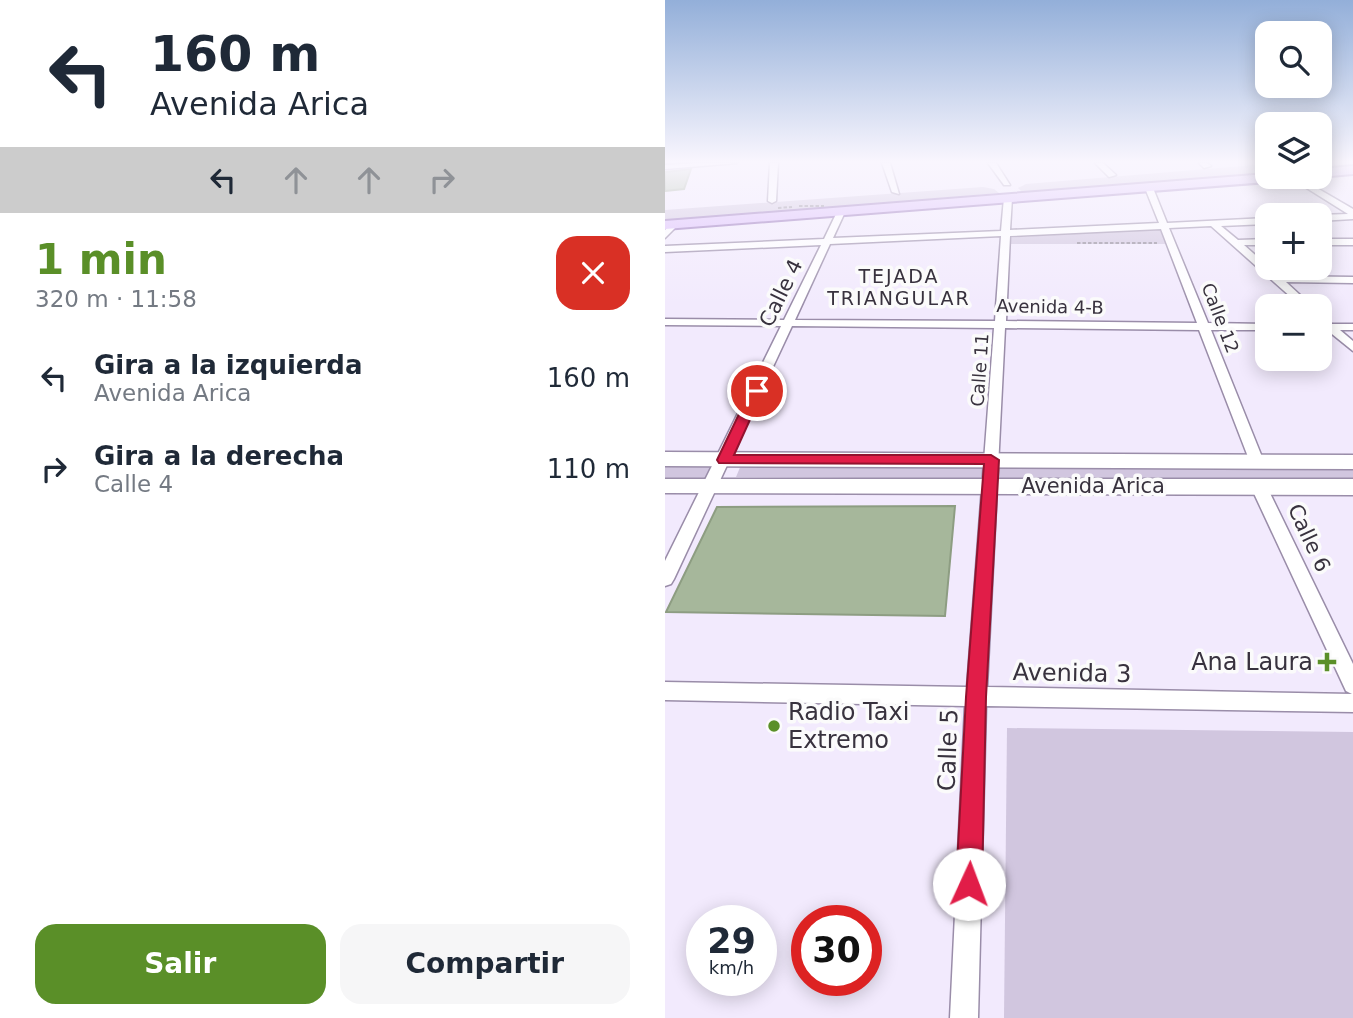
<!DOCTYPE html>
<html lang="es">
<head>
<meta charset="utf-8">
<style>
  :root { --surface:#fff; --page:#f6f6f7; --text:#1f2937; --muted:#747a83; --accent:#5a8f28 }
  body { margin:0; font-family:"DejaVu Sans",sans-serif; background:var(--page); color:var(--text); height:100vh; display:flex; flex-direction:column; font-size:26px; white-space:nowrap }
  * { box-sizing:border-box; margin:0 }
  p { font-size:23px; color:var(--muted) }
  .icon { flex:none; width:38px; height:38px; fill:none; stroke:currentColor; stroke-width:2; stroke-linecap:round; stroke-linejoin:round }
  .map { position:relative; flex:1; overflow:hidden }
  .drawer { display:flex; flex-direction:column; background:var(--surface); width:665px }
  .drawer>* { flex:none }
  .hud { background:#fff; color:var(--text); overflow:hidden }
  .fabs { position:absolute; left:590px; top:21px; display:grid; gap:14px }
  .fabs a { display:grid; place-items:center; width:77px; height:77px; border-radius:14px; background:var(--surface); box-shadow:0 4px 18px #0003; font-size:35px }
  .speed { position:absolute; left:21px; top:905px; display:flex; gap:14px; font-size:35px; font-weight:700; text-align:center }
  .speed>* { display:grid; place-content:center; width:91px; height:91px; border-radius:50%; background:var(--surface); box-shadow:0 4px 18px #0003; line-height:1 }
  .speed small { font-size:18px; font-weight:400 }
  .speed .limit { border:10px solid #d22; background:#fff; color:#111 }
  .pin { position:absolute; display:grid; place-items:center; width:60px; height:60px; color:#fff; margin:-30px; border:4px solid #fff; border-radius:50%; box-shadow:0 2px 7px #0007 }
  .me { position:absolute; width:77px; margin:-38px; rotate:2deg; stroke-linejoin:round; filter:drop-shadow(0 0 5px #0008) }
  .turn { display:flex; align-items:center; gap:24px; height:147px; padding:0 35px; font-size:32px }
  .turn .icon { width:91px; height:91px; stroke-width:2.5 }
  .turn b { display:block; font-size:49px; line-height:60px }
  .lanes { display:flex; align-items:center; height:66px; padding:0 35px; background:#0003; justify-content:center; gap:35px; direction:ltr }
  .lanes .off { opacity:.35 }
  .round { display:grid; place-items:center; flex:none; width:74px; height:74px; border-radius:21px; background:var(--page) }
  .head { display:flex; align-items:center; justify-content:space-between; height:119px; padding:0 35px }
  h1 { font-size:42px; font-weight:700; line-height:52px; color:var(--accent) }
  .cta { display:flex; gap:14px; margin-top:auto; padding:14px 35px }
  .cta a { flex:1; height:80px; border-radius:21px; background:var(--accent); color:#fff; font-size:28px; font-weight:700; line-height:80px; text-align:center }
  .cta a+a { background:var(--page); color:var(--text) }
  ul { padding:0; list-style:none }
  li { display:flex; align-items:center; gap:21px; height:91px; padding:0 35px }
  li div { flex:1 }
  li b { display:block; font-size:26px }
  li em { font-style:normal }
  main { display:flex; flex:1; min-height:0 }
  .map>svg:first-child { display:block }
  .green { fill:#d1c6df }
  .building { fill:#a6b79b; stroke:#8d9d82; stroke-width:2 }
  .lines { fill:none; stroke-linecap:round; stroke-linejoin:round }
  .street-casing { stroke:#9a8da9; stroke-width:3 }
  .secondary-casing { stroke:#9a8da9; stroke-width:3 }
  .primary-casing { stroke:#926eb7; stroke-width:4 }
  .path { stroke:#8d8695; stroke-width:2; stroke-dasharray:3.5 2; stroke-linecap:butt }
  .street { fill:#fff; fill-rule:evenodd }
  .secondary { fill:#fff; fill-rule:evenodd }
  .primary { fill:#dbbcfb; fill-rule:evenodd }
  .path-bridge { stroke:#8d8695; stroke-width:2; stroke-dasharray:3.5 2; stroke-linecap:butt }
  .route { fill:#e11d48; stroke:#92132f; stroke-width:2 }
  .poi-dot { fill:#5a8f28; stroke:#fbfbfb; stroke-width:2.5 }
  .labels { text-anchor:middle; stroke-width:7; stroke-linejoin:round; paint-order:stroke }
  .far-street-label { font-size:18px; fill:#38323e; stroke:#fbfbfb }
  .far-neighbourhood-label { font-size:19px; letter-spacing:2px; fill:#38323e; stroke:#fbfbfb }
  .street-label { font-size:21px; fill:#38323e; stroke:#fbfbfb }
  .near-poi-label { font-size:24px; fill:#38323e; stroke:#fbfbfb; text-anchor:end }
  .near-street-label { font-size:24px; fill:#38323e; stroke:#fbfbfb }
</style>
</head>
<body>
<main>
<section class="drawer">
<div class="hud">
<div class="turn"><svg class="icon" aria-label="left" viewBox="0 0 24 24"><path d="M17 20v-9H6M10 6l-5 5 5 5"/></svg><div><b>160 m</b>Avenida Arica</div></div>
<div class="lanes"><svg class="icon" aria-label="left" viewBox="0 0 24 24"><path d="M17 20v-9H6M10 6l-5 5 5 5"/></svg><svg class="icon off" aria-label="ahead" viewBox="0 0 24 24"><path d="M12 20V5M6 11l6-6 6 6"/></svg><svg class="icon off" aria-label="ahead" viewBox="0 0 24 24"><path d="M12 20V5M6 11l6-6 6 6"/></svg><svg class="icon off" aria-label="right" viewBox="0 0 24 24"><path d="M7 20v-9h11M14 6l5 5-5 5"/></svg></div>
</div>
<div class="head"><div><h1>1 min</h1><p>320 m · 11:58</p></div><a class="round" style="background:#d93025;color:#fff"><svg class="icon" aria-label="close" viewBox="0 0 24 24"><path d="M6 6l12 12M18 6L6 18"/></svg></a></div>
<ul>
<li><svg class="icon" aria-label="left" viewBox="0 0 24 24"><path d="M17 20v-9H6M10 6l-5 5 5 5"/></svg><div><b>Gira a la izquierda</b><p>Avenida Arica</p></div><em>160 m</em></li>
<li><svg class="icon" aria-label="right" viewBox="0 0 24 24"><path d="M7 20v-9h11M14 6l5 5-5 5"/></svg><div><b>Gira a la derecha</b><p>Calle 4</p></div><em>110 m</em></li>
</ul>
<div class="cta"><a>Salir</a><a>Compartir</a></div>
</section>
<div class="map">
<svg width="688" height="1018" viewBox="0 0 688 1018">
  <rect width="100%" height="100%" fill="#f2eafd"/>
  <g class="green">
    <path d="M602 164V176L358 193 353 188 361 184Z"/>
    <path d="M318 187 329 189 334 193 0 222V210Z"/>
    <path d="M495 229 502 244H344L346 238 354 237Z"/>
    <path d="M76 465 688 470V482L71 477Z"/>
    <path d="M0 467H49L44 479 0 478Z"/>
    <path d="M342 728 688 732V1018H339Z"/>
  </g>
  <g class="building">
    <path d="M26 169 19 189 0 191V172Z"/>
    <path d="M290 506 280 616 1 612 52 507Z"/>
  </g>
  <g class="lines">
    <defs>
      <g id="street">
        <path d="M33 163H72L0 169V165Z"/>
        <path d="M105 163H113L111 201 107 203 103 201Z"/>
        <path d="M217 163H225L234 194 227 192Z"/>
        <path d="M323 163H331L345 185H339Z"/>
        <path d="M430 163H438L451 175 444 177Z"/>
        <path d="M534 163H542L546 166 539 168Z"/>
        <path d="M624 177H633L688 209V219L654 221V215L683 214Z"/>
        <path d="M484 186 488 188 502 223 602 218V224L556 226 573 240 602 239V245H579L614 276 688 277V283L621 282 647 306H636L546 226 504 228 543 323 602 324V330H546L599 462 592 467 585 462 534 330 340 328 322 687 687 694 681 691 586 487 594 482 602 487 688 664V712L321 706 313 1018H285L300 706 0 700V682L302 687 329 328 127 326 9 579 6 584 0 586V561L116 326 0 325V319L119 320 156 245 0 252V246L159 239 172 212 176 209 180 212 168 238 336 231 339 198 343 196 347 198 345 230 494 223 480 188ZM496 229 532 323 341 321 345 236ZM336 236 330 321 130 320 165 244Z"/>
        <path d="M6 223 13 225 0 238V230Z"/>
        <rect x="654" y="239" width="34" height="6"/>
        <path d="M654 315 667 324H688V330H675L688 341V351L662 330 656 329Z"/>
      </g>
      <g id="secondary">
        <path d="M0 452 688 455V469L0 466Z"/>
        <path d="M0 479H688V495L0 493Z"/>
      </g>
      <g id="primary">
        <path d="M688 166V174L654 177V169Z"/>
        <path d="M602 174V177H621L615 181 0 229V221Z"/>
      </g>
    </defs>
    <use href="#street" class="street-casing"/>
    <use href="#secondary" class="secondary-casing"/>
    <use href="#primary" class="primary-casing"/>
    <path class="path" d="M412 243H492"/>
    <use href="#street" class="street"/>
    <use href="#secondary" class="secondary"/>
    <use href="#primary" class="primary"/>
    <g class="path-bridge">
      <path d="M134 206H159"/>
      <path d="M113 208 127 207"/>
    </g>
  </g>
  <linearGradient id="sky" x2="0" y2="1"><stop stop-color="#93afd9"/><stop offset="0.53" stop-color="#f9f6fe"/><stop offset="1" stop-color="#f9f6fe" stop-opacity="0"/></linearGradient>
  <rect width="688" height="305" fill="url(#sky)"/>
  <path class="route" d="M92 387 98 391 69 455H326L334 460 321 697 317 884 313 893 304 897 295 893 291 884 301 697 319 464 54 463 52 460 85 391Z"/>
  <g class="poi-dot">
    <path d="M658.5 651.5h7v7h7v7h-7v7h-7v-7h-7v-7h7z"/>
    <circle cx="109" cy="726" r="7"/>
  </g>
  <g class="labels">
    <g class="far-street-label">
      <text transform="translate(385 307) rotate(1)" y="6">Avenida 4-B</text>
      <text transform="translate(555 318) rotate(69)" y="6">Calle 12</text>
      <text transform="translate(315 370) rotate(-86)" y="6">Calle 11</text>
    </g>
    <g class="far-neighbourhood-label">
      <text x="234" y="283">TEJADA<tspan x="234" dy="22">TRIANGULAR</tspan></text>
    </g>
    <g class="street-label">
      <text transform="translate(116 293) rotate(-64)" y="7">Calle 4</text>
      <text x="428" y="493">Avenida Arica</text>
      <text transform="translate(644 538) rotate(65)" y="7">Calle 6</text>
    </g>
    <g class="near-poi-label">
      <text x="648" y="670">Ana Laura</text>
      <text x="123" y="720" text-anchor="start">Radio Taxi<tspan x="123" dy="28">Extremo</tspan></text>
    </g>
    <g class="near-street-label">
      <text transform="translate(407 673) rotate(1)" y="8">Avenida 3</text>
      <text transform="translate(283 750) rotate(-88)" y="8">Calle 5</text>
    </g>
  </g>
</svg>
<div class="fabs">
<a><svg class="icon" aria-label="search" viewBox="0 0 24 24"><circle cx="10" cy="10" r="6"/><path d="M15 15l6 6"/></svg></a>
<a><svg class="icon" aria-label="layers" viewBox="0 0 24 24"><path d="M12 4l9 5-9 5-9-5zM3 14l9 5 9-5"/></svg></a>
<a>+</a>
<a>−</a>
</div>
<div class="speed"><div>29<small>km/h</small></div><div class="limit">30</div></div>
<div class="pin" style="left:92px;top:391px;background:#d93025"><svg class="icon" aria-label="arrive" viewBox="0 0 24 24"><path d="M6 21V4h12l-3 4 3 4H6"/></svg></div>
<svg class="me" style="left:304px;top:884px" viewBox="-20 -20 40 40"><circle r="19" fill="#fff"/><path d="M0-13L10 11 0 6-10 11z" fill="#e11d48"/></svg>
</div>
</main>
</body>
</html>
